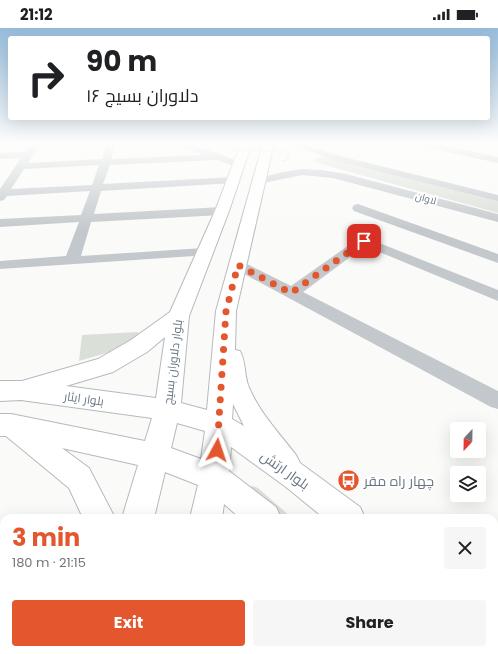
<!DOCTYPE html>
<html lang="en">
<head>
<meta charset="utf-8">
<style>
  :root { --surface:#fff; --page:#f6f6f6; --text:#202124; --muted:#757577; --accent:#e4572e }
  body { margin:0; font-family:Poppins,Cairo,sans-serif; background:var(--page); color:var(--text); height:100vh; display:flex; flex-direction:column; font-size:15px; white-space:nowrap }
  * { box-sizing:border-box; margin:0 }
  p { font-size:13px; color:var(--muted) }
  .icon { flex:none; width:22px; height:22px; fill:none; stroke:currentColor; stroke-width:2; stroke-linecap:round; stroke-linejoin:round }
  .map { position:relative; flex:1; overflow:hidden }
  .panel { position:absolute; left:0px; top:486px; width:498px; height:140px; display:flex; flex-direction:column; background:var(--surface); border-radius:12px 12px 0 0; box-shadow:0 4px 16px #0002 }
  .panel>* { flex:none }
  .top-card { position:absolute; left:8px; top:8px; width:482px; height:84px; border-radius:4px; box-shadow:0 4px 16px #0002; background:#fff; color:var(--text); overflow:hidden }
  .needle { width:26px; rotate:202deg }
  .fabs { position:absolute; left:450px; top:394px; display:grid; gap:8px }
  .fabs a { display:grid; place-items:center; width:36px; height:36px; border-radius:4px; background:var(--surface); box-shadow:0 4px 16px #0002; font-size:20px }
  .pin { position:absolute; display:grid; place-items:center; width:34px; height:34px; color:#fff; margin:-17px; border-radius:8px; box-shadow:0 2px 6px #0006 }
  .me { position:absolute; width:44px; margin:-22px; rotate:5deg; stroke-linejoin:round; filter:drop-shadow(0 0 3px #0008) }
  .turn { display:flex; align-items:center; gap:14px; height:84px; padding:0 12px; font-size:18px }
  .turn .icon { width:52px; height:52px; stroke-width:2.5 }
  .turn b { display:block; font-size:28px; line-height:34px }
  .round { display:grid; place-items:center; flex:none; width:42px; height:42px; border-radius:4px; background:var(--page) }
  .summary { display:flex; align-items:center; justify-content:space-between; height:68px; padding:0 12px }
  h1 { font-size:24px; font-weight:700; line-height:30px; color:var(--accent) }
  .action { display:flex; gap:8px; margin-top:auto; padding:8px 12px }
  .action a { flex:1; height:46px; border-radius:4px; background:var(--accent); color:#fff; font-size:16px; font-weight:700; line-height:46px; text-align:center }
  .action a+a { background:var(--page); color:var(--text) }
  .status { display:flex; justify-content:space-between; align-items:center; height:28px; padding:0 20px; background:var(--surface); direction:ltr }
  .status svg { height:11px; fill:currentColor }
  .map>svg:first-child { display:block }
  .green { fill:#dadfd7 }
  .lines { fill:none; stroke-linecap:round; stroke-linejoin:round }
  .major-casing { stroke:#b5babe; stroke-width:2 }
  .path { stroke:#bbbfc2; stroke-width:1.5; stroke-dasharray:1 1; stroke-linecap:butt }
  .minor { fill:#c3c8cc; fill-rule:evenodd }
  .major { fill:#fff; fill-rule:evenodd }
  .path-bridge { stroke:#bbbfc2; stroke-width:1.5; stroke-dasharray:1 1; stroke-linecap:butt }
  .shaded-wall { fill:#777d82 }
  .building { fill:#aab3b9; stroke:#777d82 }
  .route { stroke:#e4572e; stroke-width:7; stroke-dasharray:0 12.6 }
  .labels { text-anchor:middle; stroke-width:4; stroke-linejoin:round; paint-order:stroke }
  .far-street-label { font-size:10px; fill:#657683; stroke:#fff }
  .street-label { font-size:12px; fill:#657683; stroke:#fff }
  .near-street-label { font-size:14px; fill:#657683; stroke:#fff }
  .near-poi-label { font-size:14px; fill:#657683; stroke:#fff; text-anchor:start }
</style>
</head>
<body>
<div class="status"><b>21:12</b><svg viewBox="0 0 49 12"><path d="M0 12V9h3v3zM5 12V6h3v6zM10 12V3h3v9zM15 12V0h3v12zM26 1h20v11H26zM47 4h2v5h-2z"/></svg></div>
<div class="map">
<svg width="498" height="626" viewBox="0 0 498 626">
  <rect width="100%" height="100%" fill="#fafaf8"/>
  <g class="green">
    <path d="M321 129 331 130 498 172V185L314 134 315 131Z"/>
    <path d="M138 304 139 308 113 323 79 333 82 307Z"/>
    <path d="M253 458 258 460 292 490H276L248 460Z"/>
  </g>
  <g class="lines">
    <defs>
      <g id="major">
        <path d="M241 115H252L229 183 189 288 181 375 207 382 216 283 263 115H274L236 283 235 322 240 323C246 334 244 345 248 357 258 383 279 405 296 427L300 435 360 479 365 490H324L286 459 231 419 229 443 276 479 281 490H240L224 476 222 490H190L198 457 165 444 154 490H122L138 437 62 420 89 440 115 490H83L69 460 6 408H0V386H11L145 413 152 390 21 372 0 373V353H22L98 331 131 312 170 284 215 183ZM165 309 156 370 66 358 113 344 147 324ZM233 376 244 398 232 391ZM177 395 205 403 201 431 171 420Z"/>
        <path d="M494 585 498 587V626L488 622H494Z"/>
        <path d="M78 622H118L117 626H77Z"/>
        <path d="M159 622H224L222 626H159Z"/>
        <path d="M395 622H437L439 626H397Z"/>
      </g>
    </defs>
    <use href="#major" class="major-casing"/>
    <path class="path" d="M283 133 287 132 289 124"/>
    <g class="minor">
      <path d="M33 115H42L28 135 102 131 107 115H116L111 131 203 127 175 115H188L244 135 245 137 240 140 217 132 110 137 103 156 234 149 239 152 234 155 101 163 94 186 222 179 226 180 228 183 226 186 222 187 91 194 81 228 204 220 209 221 211 224 209 227 0 241V233L66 228 79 194 0 199V191L81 187 90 163 7 168 4 172 0 173V161L21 130 0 131V125L25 124ZM99 137 92 157 11 161 24 141Z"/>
      <path d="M288 115H301L336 127 498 167V173L330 131Z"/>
      <path d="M415 115H433L498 129V135L419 118Z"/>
      <path d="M302 141 322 142 346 146 498 186V194L333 150 302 147 259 156 254 153 255 151 283 144Z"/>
      <path d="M358 176 498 226V235L354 183 352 180 354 177Z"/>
      <path d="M364 209 498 262V273L365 218 303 264 498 363V381L491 379 233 240 231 237 233 234 238 233 243 234 291 258 359 210Z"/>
    </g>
    <use href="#major" class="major"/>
    <path class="path-bridge" d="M234 122 289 124"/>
  </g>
  <g class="shaded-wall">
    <path d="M0 500 3 503 0 510Z"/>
    <path d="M4 585V622H8L7 626H0V594Z"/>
  </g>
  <path class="building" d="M0 554H4V585L0 594Z"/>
  <linearGradient id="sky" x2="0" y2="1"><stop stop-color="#96bcdc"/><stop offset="0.57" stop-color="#fdfdfc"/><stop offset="1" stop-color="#fdfdfc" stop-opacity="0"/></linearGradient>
  <rect width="498" height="203" fill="url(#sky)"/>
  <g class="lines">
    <path class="route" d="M217 422 226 283 238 237 291 265 364 213"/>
  </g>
  <defs>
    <symbol id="bus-disc" viewBox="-11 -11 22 22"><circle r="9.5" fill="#e4572e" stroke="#fff"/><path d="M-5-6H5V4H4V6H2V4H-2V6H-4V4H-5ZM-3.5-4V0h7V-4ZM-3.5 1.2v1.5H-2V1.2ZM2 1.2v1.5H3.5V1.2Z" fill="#fff"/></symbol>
  </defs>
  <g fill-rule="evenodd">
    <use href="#bus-disc" x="336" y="440" width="25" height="25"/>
  </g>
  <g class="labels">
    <g class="far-street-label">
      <text transform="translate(426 170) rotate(15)" y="4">لاوان</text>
    </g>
    <g class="street-label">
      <text transform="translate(173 334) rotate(-83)" y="4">بلوار دلاوران بسیج</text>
      <text transform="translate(84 371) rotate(8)" y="4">بلوار ایثار</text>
    </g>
    <g class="near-street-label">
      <text transform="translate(285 442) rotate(35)" y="5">بلوار ارتش</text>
    </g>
    <g class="near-poi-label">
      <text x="364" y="458">چهار راه مقر‍</text>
    </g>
  </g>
</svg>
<div class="fabs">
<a><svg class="needle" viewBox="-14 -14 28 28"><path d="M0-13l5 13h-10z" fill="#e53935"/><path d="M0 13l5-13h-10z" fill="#757577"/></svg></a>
<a><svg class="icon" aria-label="layers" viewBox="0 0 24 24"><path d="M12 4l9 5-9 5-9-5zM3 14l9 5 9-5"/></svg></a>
</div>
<div class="pin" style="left:364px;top:213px;background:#d93025"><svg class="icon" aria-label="arrive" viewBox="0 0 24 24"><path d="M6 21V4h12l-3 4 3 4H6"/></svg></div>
<svg class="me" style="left:217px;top:422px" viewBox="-20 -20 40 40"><path d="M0-17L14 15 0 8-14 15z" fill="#e4572e" stroke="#fff" stroke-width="4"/></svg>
<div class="top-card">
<div class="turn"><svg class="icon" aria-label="right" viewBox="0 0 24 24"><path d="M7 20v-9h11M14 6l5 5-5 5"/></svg><div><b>90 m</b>دلاوران بسیج ۱۶</div></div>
</div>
<section class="panel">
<div class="summary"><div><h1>3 min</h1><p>180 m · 21:15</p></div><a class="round"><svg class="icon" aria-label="close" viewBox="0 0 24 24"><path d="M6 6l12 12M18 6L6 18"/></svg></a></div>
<div class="action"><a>Exit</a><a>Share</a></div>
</section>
</div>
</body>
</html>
